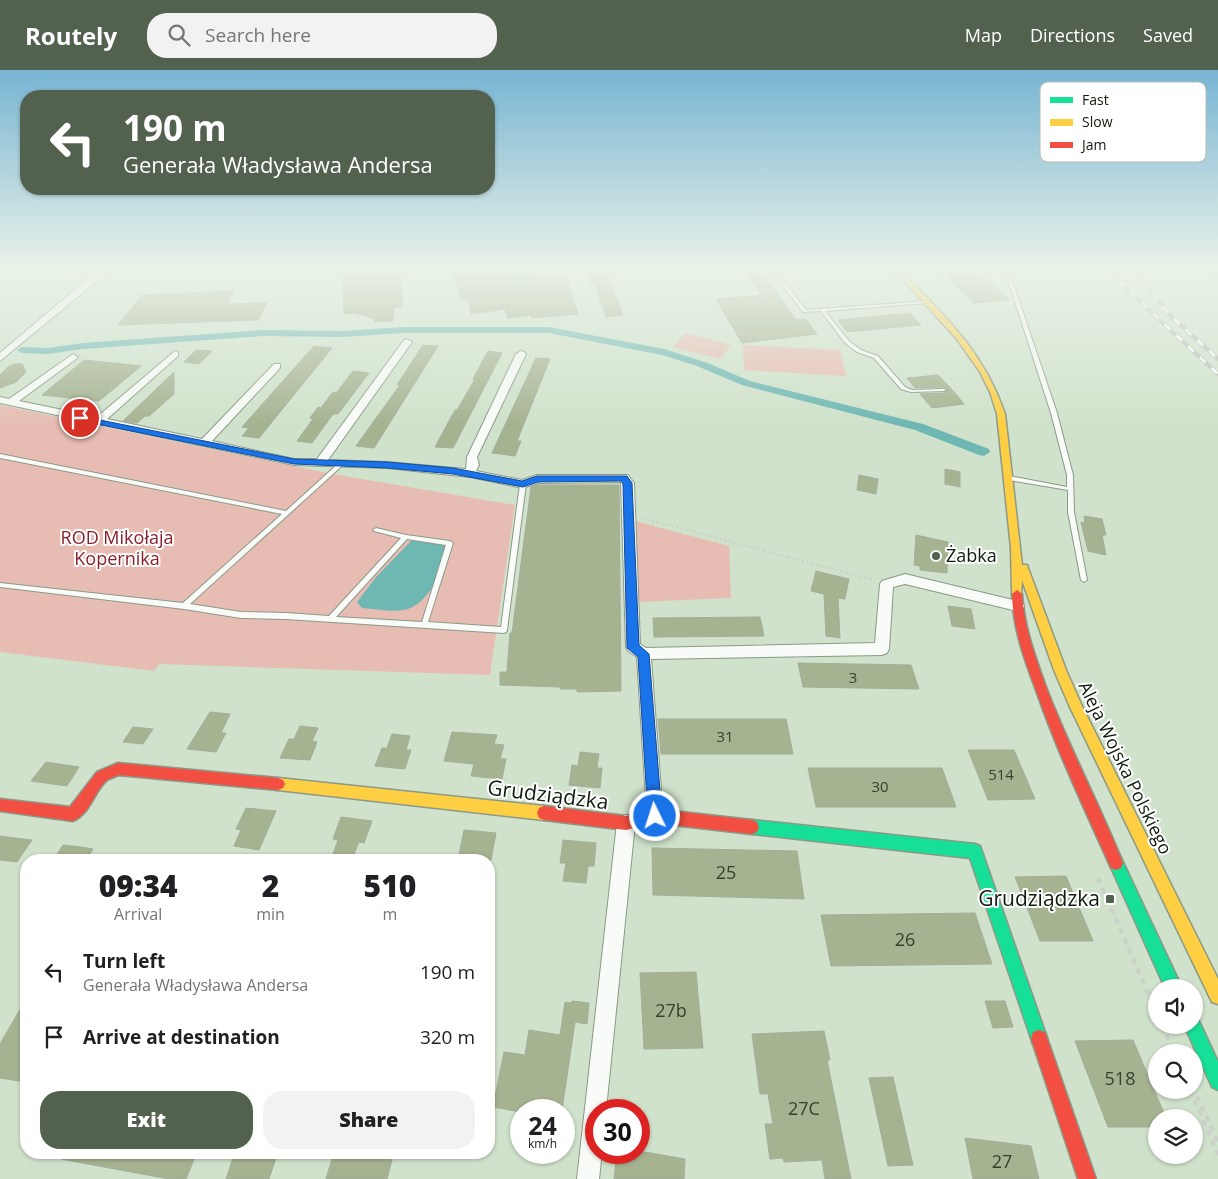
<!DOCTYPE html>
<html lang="en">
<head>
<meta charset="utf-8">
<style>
  :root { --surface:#fff; --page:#f2f2f2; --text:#202124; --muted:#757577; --accent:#53614f }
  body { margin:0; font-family:"Open Sans",sans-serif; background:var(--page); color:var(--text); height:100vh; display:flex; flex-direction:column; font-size:19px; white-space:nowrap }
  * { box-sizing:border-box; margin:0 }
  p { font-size:16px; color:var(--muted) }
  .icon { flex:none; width:28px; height:28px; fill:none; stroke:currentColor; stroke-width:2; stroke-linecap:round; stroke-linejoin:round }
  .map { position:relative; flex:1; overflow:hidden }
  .sheet { position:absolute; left:20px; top:784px; width:475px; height:305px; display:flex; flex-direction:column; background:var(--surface); border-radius:20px; box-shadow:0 1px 4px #0004 }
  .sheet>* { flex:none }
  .guide { position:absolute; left:20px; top:20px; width:475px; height:105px; border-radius:20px; box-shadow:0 1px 4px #0004; background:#53614f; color:#fff; overflow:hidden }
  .tools { position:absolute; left:1148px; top:909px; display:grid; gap:10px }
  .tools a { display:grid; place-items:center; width:55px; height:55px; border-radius:50%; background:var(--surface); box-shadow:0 1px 4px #0004; font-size:25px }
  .speed { position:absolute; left:510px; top:1029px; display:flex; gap:10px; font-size:25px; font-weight:700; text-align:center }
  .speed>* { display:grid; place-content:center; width:65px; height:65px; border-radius:50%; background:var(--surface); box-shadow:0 1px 4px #0004; line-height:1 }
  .speed small { font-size:12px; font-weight:400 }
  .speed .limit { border:8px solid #d22; background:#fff; color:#111 }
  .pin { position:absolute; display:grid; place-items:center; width:42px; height:42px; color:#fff; margin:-21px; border:2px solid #fff; border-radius:50%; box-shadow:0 1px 5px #0007 }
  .me { position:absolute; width:55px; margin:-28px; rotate:356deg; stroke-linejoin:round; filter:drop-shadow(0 0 4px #0008) }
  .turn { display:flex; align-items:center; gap:18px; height:105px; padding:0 20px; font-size:22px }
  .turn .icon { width:65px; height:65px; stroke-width:2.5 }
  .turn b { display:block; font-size:35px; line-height:42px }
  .eta { display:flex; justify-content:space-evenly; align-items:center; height:85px; text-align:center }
  .eta b { font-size:30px; font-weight:800; line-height:35px }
  .cta { display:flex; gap:10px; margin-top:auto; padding:10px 20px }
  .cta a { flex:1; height:58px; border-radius:20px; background:var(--accent); color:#fff; font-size:20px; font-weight:800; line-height:58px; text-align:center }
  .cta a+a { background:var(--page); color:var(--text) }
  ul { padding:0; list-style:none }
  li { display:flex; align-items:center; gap:15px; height:65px; padding:0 20px }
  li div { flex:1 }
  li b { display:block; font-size:19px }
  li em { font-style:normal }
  header { display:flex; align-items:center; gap:30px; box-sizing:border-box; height:70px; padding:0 25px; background:var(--accent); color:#fff }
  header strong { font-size:24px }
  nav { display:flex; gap:28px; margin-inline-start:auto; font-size:18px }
  .search { width:350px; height:45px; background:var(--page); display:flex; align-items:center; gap:12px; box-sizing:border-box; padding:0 18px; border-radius:20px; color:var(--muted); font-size:19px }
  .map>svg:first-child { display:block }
  .green { fill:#e7bdb3 }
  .water { fill:#6fb7b3 }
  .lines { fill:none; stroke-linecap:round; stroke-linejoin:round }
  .canal { fill:#6fb7b3; fill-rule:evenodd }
  .building { fill:#a6b391; stroke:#a3ad9a }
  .lane-casing { stroke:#8b9987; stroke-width:2 }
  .street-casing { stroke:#8b9987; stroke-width:2 }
  .fast-casing { stroke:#8b9987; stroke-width:3 }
  .slow-casing { stroke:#8b9987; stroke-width:3 }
  .jam-casing { stroke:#8b9987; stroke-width:3 }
  .path-far1 { stroke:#cbd0c9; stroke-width:2; stroke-dasharray:2.5 2.5; stroke-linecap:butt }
  .path { stroke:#cbd0c9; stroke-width:4; stroke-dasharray:5.5 5.5; stroke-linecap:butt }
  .lane { fill:#f8fbf7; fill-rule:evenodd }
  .street { fill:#f8fbf7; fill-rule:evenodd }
  .fast { fill:#16e098; fill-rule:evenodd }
  .slow { fill:#ffcf43; fill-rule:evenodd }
  .jam { fill:#f24e42; fill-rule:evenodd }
  .rail-casing { stroke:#b9bdb7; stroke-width:4 }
  .rail { stroke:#fff; stroke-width:2.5; stroke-dasharray:8; stroke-linecap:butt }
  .route { fill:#1a73e8; stroke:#114b97 }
  .poi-dot { fill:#53614f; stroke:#fff; stroke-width:2 }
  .labels { text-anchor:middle; stroke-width:4; stroke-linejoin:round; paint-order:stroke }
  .number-label { font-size:15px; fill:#35412d }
  .park-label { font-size:18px; fill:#8b1f2c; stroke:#fff }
  .poi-label { font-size:18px; fill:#0f1b0c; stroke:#fff; text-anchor:start }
  .street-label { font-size:18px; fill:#0f1b0c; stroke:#fff }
  .near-number-label { font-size:18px; fill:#35412d }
  .near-street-label { font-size:21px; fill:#0f1b0c; stroke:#fff }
  .near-poi-label { font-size:21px; fill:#0f1b0c; stroke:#fff; text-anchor:end }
  .key { fill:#fff; stroke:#b7bbb6; stroke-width:1 }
  .key-label { font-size:14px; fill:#0f1b0c }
</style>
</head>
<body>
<header>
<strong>Routely</strong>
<div class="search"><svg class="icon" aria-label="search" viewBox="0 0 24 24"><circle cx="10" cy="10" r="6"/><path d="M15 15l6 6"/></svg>Search here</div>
<nav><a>Map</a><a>Directions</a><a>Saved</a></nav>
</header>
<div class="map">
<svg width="1218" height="1109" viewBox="0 0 1218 1109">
  <rect width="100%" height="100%" fill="#d0e2cb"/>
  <g class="green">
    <path d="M685 263 731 275 720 289 673 277Z"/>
    <path d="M743 275 840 280 846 306 744 300Z"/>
    <path d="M0 335 327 403 515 435 490 605 159 594 154 601 0 582Z"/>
    <path d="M635 451 729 476 731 528 637 532Z"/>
  </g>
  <path class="water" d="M412 470 443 471C449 493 430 532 408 539 395 543 375 539 362 538L357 532 376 507Z"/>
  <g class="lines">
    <path class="canal" d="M404 257H549L664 279 705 292 750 311 923 354 989 379 990 382 984 386 979 385 915 360 742 315 697 296 662 285 549 263H404L343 267 263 266 83 279 48 284 22 283 17 280 22 277 48 278 83 273 263 260 343 261Z"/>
  </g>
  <g class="building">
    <path d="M342 200H399L403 237 394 238 393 251 374 252 375 249 355 243 344 244Z"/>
    <path d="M453 200H536L541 210 567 207 578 244 532 248 531 245 508 248 505 239 471 244 468 229 461 230Z"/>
    <path d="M586 200H605L623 245 606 247 595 214 591 215Z"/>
    <path d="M744 200H760L796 250 806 249 817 264 742 273 716 229 762 225Z"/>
    <path d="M940 200H975L1010 230 974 233Z"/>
    <path d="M234 221 226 234 267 233 258 250 118 255 142 225Z"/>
    <path d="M910 243 921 255 847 262 838 250Z"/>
    <path d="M423 275 438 276 374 378 356 376 400 315H397Z"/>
    <path d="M314 276 332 278 259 368 242 366 249 358 242 357Z"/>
    <path d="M196 280 212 281 199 294 184 292Z"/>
    <path d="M488 281 502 283 453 378 435 377 455 340H457L475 309H473Z"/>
    <path d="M536 288 550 289 517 371H521L515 386 492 383Z"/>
    <path d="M84 290 141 296 99 331 42 325Z"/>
    <path d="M15 294H22L26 302 16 312 0 318V305L8 297Z"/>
    <path d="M353 301 369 303 338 344H333L312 373 297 371 313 349 310 348 318 337 321 338 332 323 337 322Z"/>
    <path d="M174 302V324L149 346H145L137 353 123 351Z"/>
    <path d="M938 305 956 324 964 334 932 338 920 324 944 323 948 319 944 317 915 318 907 308Z"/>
    <path d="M945 399 960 402V417L945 414Z"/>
    <path d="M859 405 878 409 876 424 857 420Z"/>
    <path d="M537 415H619L621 621 577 622V619H560V617L500 615V602H507L510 563H512L531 417Z"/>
    <path d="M1084 446 1102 449 1106 465H1102L1106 485 1088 481 1081 452 1085 453Z"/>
    <path d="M916 465 948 472 947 503 920 500V496L914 495Z"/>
    <path d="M816 501 849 509 845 529 838 528 840 568 826 566 824 524 811 521Z"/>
    <path d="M948 536 971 539 975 559 952 556Z"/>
    <path d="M760 547 764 566 654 567 653 548Z"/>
    <path d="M798 593 911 595 919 619 803 617Z"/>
    <path d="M210 642 230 644 221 663H226L216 682 187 679Z"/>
    <path d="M658 649H786L793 684H661Z"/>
    <path d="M300 656 318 658 312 671 317 672 310 690 280 688 289 669H294Z"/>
    <path d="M133 657 153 659 143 674 123 672Z"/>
    <path d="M452 662 497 665 494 674 504 675 500 689H506L502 709 471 706 474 694 444 691Z"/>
    <path d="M392 664 410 666 406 680H411L405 699 375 696 382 678H387Z"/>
    <path d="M968 680H1014L1035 729 988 730Z"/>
    <path d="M580 682 599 684 597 698H602L600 718 569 715 572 695 578 696Z"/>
    <path d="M46 692 66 695 79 697 67 716 31 711Z"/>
    <path d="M808 698H942L956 737H816Z"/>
    <path d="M246 738 276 741 259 780 234 776 241 760 236 759Z"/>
    <path d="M341 747 372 751 364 773 359 772 352 789 332 787 338 770 333 769Z"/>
    <path d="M464 760 496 763 491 790H458Z"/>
    <path d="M0 766 7 767 32 770 17 792 0 790Z"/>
    <path d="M563 770 596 773 594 796H588L586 813 563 811 566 793H560Z"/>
    <path d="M63 775 81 777 93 779 86 790H53Z"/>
    <path d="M652 778 797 781 804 829 653 825Z"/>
    <path d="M1066 806 1093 871H1040L1015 807Z"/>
    <path d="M975 843 992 894 831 896 821 845Z"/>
    <path d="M696 902 703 978 644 979 640 903Z"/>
    <path d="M26 929V1012L0 1008V974Z"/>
    <path d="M572 931 589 933 587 954 575 952 562 1040H521V1042L493 1037 504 982 525 985 529 960 560 965 565 932 571 933Z"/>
    <path d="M985 931H1005L1013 957 993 958Z"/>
    <path d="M824 961 830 990H827L851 1109H825L822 1090 784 1092 783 1088 770 1089 765 1054H773L768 1024H760L752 964Z"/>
    <path d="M1133 970 1166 1048H1156V1057H1108L1075 971Z"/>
    <path d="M893 1007 913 1095 888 1096 869 1008Z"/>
    <path d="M965 1068 1031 1076 1039 1109H973Z"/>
    <path d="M639 1081 685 1089 684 1109H614L617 1082H639Z"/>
    <path d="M61 1082H197L186 1109H169L61 1089Z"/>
    <path d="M235 1082H278L269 1109H226Z"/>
    <path d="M334 1082H346L392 1090 387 1109H326Z"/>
  </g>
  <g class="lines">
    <defs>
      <g id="lane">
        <path d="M771 200H775L806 240 928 231V233H927L825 241 849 271 861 280 878 286 905 317 912 320 944 319 946 320 944 321 911 322 901 319 874 288 857 282 845 273 821 241 803 242Z"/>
        <path d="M1210 200 1218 201V203L1211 201Z"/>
        <path d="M1009 206 1011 207 1057 343 1073 405 1074 442 1087 510 1084 512 1081 510 1068 442V420L1009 410 1006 408 1009 406 1067 417V405L1051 343 1007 207Z"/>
        <path d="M0 384 286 441 340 392H344V394L190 534 241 542 286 543 329 546 401 468 374 461 373 460 376 458 406 465 450 471 453 473 428 552 501 557 520 414 521 413H525L526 414 507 560 506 562 504 563 286 549 241 548 184 539 0 517V513L183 533 282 444 0 388ZM407 469 446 475 422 552 336 547Z"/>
      </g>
      <g id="street">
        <path d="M98 200H106L97 211 0 291V283Z"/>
        <path d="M407 269 412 272 328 390 387 392 466 399 467 387 516 284 521 281 524 282 526 284 477 387 479 395 476 401 522 410 537 405H628L634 413 640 574 646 578 875 573 880 514 882 511 905 504 1017 531 1022 532 1024 536 1022 540 1017 541 905 514 893 517 889 579 887 583 882 585 651 589 663 746 661 752 655 754 649 752 647 746 637 587 628 581 626 577 621 412 538 413 523 418 470 407 387 398 294 395 0 333V327L9 329 73 284 78 287 76 289 19 331 97 347 175 281 178 282V286L107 349 202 369 274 294H280V298L212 371 294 389H317L404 270Z"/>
        <path d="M626 745 632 747 635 753 606 1040H596V1082H602L599 1109H577L617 753 620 747Z"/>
      </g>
      <g id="fast">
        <path d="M752 750 975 774 980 776 1047 968 1045 974 1039 976 1033 974 1031 968 970 788 752 764 747 762 745 757 747 752Z"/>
        <path d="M1116 786 1121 788 1182 918H1165L1109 793 1111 788Z"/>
        <path d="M1194 947 1198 949 1218 992V1020L1212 1017 1184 955H1194Z"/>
      </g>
      <g id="slow">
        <path d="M894 200H900C945 246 984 282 1005 344L1022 495H1027L1028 498 1066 600 1081 634 1218 909V934L1212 932 1069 635 1054 600 1022 510 1021 527H1013L1012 524 1011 478 997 344 990 322 980 302 956 268Z"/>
        <path d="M278 708 544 736 549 738 551 743 549 748 544 750 278 720 273 718 271 714 273 710Z"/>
      </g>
      <g id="jam">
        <path d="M1017 520 1022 524C1024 557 1035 586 1046 617 1069 677 1099 734 1123 793L1121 798 1116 800 1111 798C1085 740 1058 683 1037 623 1025 591 1013 559 1012 524Z"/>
        <path d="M118 693 278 708 283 710 285 714 283 718 278 720 119 705C115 707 110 708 107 710 94 721 91 743 73 751L0 741V729L70 737 97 702Z"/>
        <path d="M544 736 626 746 655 739 752 750 757 752 759 757 757 762 752 764 655 753 626 760 544 750 539 748 537 743 539 738Z"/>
        <path d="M1039 960 1045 962 1047 968 1096 1109H1078L1031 968 1033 962Z"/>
      </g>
    </defs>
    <use href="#lane" class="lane-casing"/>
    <use href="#street" class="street-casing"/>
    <use href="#fast" class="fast-casing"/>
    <use href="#slow" class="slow-casing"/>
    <use href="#jam" class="jam-casing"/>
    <g class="path-far1">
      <path d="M1038 200 1039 202"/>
      <path d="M642 448 874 510"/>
    </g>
    <g class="path">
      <path d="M1098 808 1156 942"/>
      <path d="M1152 923 1156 933"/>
      <path d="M1162 955 1174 982"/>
      <path d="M1190 1020 1218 1085"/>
      <path d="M1197 1026 1218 1072"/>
    </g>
    <use href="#lane" class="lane"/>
    <use href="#street" class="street"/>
    <use href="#fast" class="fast"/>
    <use href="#slow" class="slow"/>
    <use href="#jam" class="jam"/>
    <defs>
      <g id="rail">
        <path d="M1106 200 1218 304"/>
        <path d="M1132 200 1173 248 1218 289"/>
      </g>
    </defs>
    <use href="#rail" class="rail-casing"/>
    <use href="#rail" class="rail"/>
  </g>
  <linearGradient id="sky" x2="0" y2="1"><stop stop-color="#77b5d3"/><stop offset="0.56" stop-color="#eaf2e8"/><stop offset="1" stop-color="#eaf2e8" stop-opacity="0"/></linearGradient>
  <rect width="1218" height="355" fill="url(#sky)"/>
  <path class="route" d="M80 346 294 389 387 392 453 398 522 411 537 406H627L632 413 639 575 649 584 662 746 660 751 655 753 650 751 648 746 638 587 627 578 623 414 621 411 538 412 523 417 453 404 387 398 294 394 77 350 76 348Z"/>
  <g class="poi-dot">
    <circle cx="936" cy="486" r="5"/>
    <rect x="1105" y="824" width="10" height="10" rx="2.5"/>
  </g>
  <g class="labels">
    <g class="number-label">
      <text x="853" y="613">3</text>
      <text x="725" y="672">31</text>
      <text x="1001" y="710">514</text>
      <text x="880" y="722">30</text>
    </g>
    <g class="park-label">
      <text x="117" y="474">ROD Mikołaja<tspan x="117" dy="21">Kopernika</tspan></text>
    </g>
    <g class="poi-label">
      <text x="946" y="492">Żabka</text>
    </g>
    <g class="street-label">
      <text transform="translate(1125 698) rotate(64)" y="6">Aleja Wojska Polskiego</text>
    </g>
    <g class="near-number-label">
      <text x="726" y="809">25</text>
      <text x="905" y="876">26</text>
      <text x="671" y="947">27b</text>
      <text x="1120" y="1015">518</text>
      <text x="804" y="1045">27C</text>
      <text x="1002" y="1098">27</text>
    </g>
    <g class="near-street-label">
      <text transform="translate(548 725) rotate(7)" y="7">Grudziądzka</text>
    </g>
    <g class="near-poi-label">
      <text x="1100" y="836">Grudziądzka</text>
    </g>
  </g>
  <rect x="1040" y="12" width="166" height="80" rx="8" class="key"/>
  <rect x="1050" y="27" width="23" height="6" fill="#16e098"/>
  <rect x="1050" y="49" width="23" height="7" fill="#ffcf43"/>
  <rect x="1050" y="72" width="23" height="6" fill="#f24e42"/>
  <g class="key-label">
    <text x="1082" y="35">Fast</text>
    <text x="1082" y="57">Slow</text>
    <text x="1082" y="80">Jam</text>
  </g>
</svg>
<div class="tools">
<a><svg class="icon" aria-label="sound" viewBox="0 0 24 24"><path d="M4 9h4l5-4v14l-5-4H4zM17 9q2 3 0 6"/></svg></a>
<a><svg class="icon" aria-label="search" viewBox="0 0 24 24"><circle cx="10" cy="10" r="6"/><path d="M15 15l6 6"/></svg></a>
<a><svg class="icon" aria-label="layers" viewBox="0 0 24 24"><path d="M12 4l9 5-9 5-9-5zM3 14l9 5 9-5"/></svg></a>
</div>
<div class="speed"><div>24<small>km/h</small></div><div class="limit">30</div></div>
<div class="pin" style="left:80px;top:348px;background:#d93025"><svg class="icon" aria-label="arrive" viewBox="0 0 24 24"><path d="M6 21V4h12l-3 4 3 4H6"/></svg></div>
<svg class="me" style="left:655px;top:746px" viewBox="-20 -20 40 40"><circle r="17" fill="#1a73e8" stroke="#fff" stroke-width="3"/><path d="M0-11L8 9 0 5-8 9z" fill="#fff"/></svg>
<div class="guide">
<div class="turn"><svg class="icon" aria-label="left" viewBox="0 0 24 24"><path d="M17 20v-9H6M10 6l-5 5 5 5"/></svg><div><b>190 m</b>Generała Władysława Andersa</div></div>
</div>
<section class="sheet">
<div class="eta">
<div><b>09:34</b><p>Arrival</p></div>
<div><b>2</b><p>min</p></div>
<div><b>510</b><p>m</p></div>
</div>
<ul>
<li><svg class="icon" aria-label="left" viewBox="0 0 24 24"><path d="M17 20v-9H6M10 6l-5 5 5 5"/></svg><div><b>Turn left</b><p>Generała Władysława Andersa</p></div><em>190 m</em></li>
<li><svg class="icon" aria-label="arrive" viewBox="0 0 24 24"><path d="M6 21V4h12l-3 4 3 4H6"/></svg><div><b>Arrive at destination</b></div><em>320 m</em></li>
</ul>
<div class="cta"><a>Exit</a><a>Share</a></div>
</section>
</div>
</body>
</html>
